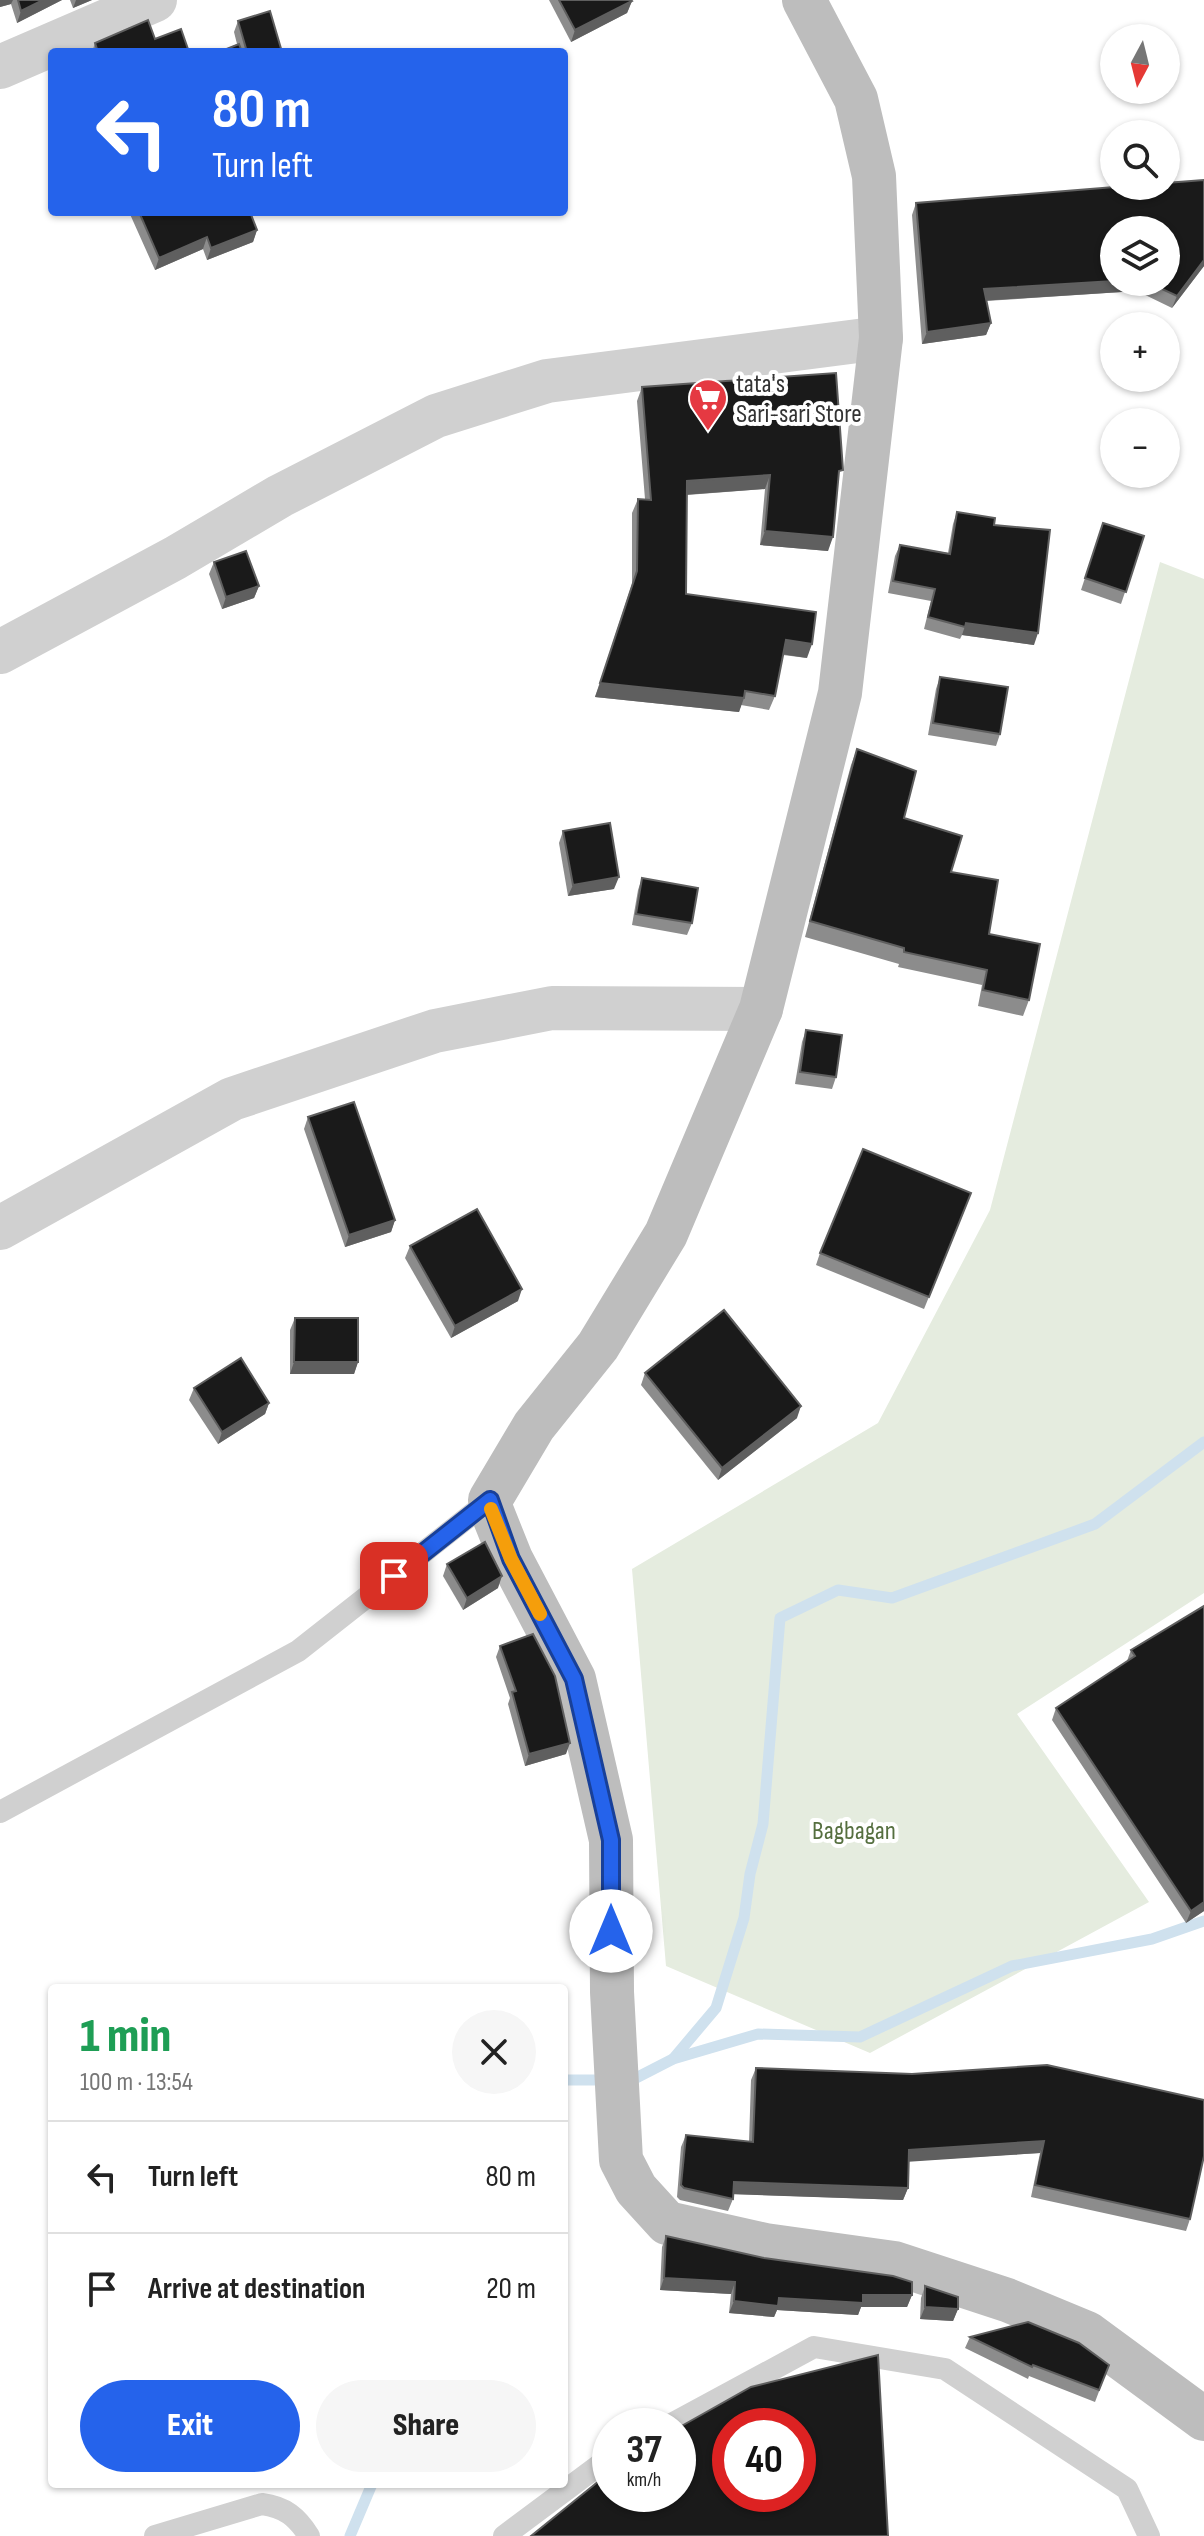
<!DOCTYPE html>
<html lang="en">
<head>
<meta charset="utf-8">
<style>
  :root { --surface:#fff; --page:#f6f6f6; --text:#222; --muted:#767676; --line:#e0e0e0; --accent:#2563eb }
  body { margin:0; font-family:"Sofia Sans Condensed",sans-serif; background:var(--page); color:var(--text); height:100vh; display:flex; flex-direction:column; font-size:30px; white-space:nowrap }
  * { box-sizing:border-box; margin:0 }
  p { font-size:26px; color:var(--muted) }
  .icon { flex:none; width:44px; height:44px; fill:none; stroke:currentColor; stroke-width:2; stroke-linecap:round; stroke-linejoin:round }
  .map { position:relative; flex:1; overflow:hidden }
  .sheet { position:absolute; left:48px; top:1984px; width:520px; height:504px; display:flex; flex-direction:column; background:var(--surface); border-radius:8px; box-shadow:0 2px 6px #0004 }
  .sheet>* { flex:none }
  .banner { position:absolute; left:48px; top:48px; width:520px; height:168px; border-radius:8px; box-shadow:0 2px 6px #0004; background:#2563eb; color:#fff; overflow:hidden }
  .needle { width:52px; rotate:187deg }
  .tools { position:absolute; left:1100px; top:24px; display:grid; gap:16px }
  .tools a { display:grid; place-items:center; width:80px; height:80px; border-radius:50%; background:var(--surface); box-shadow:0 2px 6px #0004; font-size:40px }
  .speed { position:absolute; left:592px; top:2408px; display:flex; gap:16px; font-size:40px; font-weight:700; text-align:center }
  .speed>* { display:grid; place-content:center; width:104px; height:104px; border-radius:50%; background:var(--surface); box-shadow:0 2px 6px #0004; line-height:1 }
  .speed small { font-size:20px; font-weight:400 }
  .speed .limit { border:12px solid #d22; background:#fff; color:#111 }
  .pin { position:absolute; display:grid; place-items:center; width:68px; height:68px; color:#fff; margin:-34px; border-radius:16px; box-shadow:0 4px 12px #0006 }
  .me { position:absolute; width:88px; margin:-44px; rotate:0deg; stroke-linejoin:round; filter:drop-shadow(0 0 6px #0008) }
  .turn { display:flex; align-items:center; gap:28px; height:168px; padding:0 32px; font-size:36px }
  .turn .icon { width:104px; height:104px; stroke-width:2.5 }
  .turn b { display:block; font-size:56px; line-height:68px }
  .round { display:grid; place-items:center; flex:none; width:84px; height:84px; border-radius:42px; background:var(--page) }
  .headline { display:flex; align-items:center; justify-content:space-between; height:136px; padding:0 32px }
  h1 { font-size:48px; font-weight:800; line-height:60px; color:#1e9e55 }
  .button { display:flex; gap:16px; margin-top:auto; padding:16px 32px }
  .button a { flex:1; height:92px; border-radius:48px; background:var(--accent); color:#fff; font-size:32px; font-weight:800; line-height:92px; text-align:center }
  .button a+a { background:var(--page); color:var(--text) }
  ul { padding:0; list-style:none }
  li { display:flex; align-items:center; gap:24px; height:112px; padding:0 32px; border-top:2px solid var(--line) }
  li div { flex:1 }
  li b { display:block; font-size:30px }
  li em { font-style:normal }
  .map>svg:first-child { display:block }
  .green { fill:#e5ecdf }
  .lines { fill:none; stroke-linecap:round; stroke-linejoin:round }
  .stream { stroke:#cfe1ee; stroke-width:11 }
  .lane { stroke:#d0d0d0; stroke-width:22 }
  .street { stroke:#d0d0d0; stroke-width:44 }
  .secondary { stroke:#bdbdbd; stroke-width:44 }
  .wall { fill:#8c8c8c; fill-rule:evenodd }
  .shaded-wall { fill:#5f5f5f }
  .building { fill:#1a1a1a; stroke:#5f5f5f; stroke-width:2; fill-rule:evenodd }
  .route-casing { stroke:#184099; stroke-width:20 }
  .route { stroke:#2563eb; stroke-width:14 }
  .slow { stroke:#f59e0b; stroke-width:14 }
  .labels { text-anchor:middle; stroke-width:8; stroke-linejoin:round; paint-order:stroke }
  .poi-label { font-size:26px; fill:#333; stroke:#fff; text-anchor:start }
  .park-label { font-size:26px; fill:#556f3f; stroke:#fff }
</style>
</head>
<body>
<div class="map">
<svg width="1204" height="2536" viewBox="0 0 1204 2536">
  <rect width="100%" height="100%" fill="#fff"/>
  <path class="green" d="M1160 562 1204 579V1593L1017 1714 1149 1902 870 2053 666 1966 632 1569 878 1423 990 1210Z"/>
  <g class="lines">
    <g class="stream">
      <path d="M673 2059 716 2008 744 1918 750 1874 763 1824 780 1618 838 1590 892 1598 1095 1524 1204 1442"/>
      <path d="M564 2080H607"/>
      <path d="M625 2080 634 2079 673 2059 758 2034 860 2037 1012 1966 1152 1939 1204 1921"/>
      <path d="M350 2536 372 2484"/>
    </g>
    <g class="lane">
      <path d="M0 1812 298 1651 490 1500"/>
      <path d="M668 2426 814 2347 945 2369 1127 2489 1149 2536"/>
      <path d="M155 2536 262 2504C285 2507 297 2517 309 2536"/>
      <path d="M504 2536 610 2457"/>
    </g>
    <g class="street">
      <path d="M0 67 155 0"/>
      <path d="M0 652 175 558 280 496 436 416 547 381 881 338"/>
      <path d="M0 1228 232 1099 435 1031 552 1008 761 1009"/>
    </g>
    <path class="secondary" d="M804 0 856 99 874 176 881 338 840 693 761 1009 666 1234 598 1346 534 1426 490 1500 491 1509 511 1559 574 1679 611 1840 612 1992 621 2160 636 2189 667 2223 765 2245 894 2263 1007 2300 1087 2333 1204 2419"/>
  </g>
  <g class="wall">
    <path d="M0 0H62L17 23 11 4 0 7Z"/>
    <path d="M70 0H92L73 8Z"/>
    <path d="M549 0H631L632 1 627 13 571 42Z"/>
    <path d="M238 21 282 52H219L237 44 234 32Z"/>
    <path d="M155 39 189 52H92L95 43Z"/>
    <path d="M1204 180V266L1172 308 1137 291 986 301 991 323 986 335 922 344 912 215 916 203ZM1166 230V282H1114Z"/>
    <path d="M129 212H250L257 230 253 242 207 260 203 249 155 270Z"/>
    <path d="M642 387 837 484 828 551 760 545 765 489 687 495 686 594 807 658 783 655 775 696 769 710 741 705 739 712 595 697 632 584V513L638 499H645L637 401Z"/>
    <path d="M957 512 994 525 1034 645 962 635 960 639 924 629 931 601 888 593 895 556 900 545 948 553 953 524Z"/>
    <path d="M1103 523 1144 536 1121 604 1081 590Z"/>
    <path d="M214 562 259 586 254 598 222 609 209 574Z"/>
    <path d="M940 677 1000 734 996 746 928 735 936 689Z"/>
    <path d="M857 749 904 818 951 872 1029 1000 1023 1016 978 1006 982 985 898 967 899 964 805 937 851 765Z"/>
    <path d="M563 831 614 889 568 896 559 843Z"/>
    <path d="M642 878 692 923 687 935 632 925 638 890Z"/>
    <path d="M806 1030 836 1077 832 1089 795 1084 802 1042Z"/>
    <path d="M308 1117 395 1220 391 1232 345 1247 304 1129Z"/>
    <path d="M967 1204 924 1309 816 1265 820 1253Z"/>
    <path d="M410 1246 518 1301 451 1338 405 1258Z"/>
    <path d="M295 1318 358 1362 354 1374H290V1330Z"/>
    <path d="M645 1373 797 1418 718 1480 641 1385Z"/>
    <path d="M194 1388 269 1403 265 1414 218 1444 189 1400Z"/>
    <path d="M447 1564 498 1588 463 1610 443 1576Z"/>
    <path d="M1204 1606V1911L1186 1923 1052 1720 1056 1708 1127 1661 1131 1650Z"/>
    <path d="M500 1646 566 1754 525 1766 508 1704 510 1698 496 1657Z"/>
    <path d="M756 2068 912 2074 1190 2219 1186 2231 1031 2197 1040 2153 909 2161 908 2188 903 2200 733 2194V2199L728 2211 680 2200 677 2197 681 2147 686 2135 749 2142 751 2080Z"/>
    <path d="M666 2236 912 2295 907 2307H861L858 2315 777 2310 774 2317 729 2313 731 2294 660 2290 662 2247Z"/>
    <path d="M925 2286 958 2309 953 2321 920 2319 921 2298Z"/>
    <path d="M970 2337 1109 2365 1095 2402 1029 2376 1028 2379 965 2348Z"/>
  </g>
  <g class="shaded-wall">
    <path d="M0 0H13L11 4 0 7Z"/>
    <path d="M43 0H62L17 23 21 11Z"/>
    <path d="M76 0H92L73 8Z"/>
    <path d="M632 1 627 13 571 42 575 30Z"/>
    <path d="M257 230 253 242 207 260 211 248Z"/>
    <path d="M207 237 203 249 155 270 159 258Z"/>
    <path d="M1204 260V266L1172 308 1177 296Z"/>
    <path d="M1114 281 1140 282 1137 291 980 301 984 289Z"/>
    <path d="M991 323 986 335 922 344 927 332Z"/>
    <path d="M770 475 765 489 682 495 687 481Z"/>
    <path d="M765 531 833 537 828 551 760 545Z"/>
    <path d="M259 586 254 598 222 609 226 597Z"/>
    <path d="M966 623 1038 633 1034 645 962 635Z"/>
    <path d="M786 640 812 644 807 658 781 654Z"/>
    <path d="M600 683 744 698 739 712 595 697Z"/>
    <path d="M619 877 614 889 568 896 573 885Z"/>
    <path d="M395 1220 391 1232 345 1247 349 1235Z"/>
    <path d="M522 1289 518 1301 451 1338 455 1326Z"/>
    <path d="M294 1362H358L354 1374H290Z"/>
    <path d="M269 1403 265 1414 218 1444 222 1432Z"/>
    <path d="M801 1406 797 1418 718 1480 722 1468Z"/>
    <path d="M502 1576 498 1588 463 1610 467 1598Z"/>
    <path d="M570 1743 566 1754 525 1766 529 1754Z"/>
    <path d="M1204 1902V1911L1186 1923 1191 1911Z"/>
    <path d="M1044 2141 1040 2153 905 2162 909 2150Z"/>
    <path d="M734 2182 908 2188 903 2200 729 2194Z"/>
    <path d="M664 2278 735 2282 731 2294 660 2290Z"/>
    <path d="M863 2295H912L907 2307H861L858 2315 777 2310 774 2317 729 2313 734 2301 779 2298Z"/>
    <path d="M925 2307 958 2309 953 2321 920 2319Z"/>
  </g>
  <g class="building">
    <path d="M18 0H43L21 11Z"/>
    <path d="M559 0H631L632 1 575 30Z"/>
    <path d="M270 11 282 52H247L238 21Z"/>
    <path d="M148 20 155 39 181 29 189 52H98L95 43Z"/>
    <path d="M239 44 242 52H219Z"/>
    <path d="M1204 180V260L1177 296 1147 282H1166V230H1114V281L984 289 991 323 927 332 916 203 1127 186H1166V183Z"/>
    <path d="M139 212H250L257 230 211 248 207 237 159 258Z"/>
    <path d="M836 373 843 470 839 471 833 537 765 531 770 475 687 481 686 594 816 612 812 644 786 640 775 696 745 691 744 698 600 683 637 571 638 499 651 500 642 387Z"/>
    <path d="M957 512 995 518 994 525 1050 530 1038 633 966 623 965 627 928 617 935 589 893 581 900 545 950 554Z"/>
    <path d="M1103 523 1144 536 1126 592 1085 578Z"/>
    <path d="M246 551 259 586 226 597 214 562Z"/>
    <path d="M940 677 1008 687 1000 734 933 723Z"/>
    <path d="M857 749 916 771 904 818 962 836 951 872 998 880 989 934 1040 944 1029 1000 983 990 987 970 904 952V948L810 921Z"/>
    <path d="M610 823 619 877 573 885 563 831Z"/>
    <path d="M642 878 698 888 692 923 636 914Z"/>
    <path d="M806 1030 842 1035 836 1077 800 1072Z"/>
    <path d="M354 1102 395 1220 349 1235 308 1117Z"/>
    <path d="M863 1149 971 1193 929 1297 820 1253Z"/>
    <path d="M477 1209 522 1289 455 1326 410 1246Z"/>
    <path d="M724 1310 801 1406 722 1468 645 1373Z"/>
    <path d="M295 1318H358V1362H294Z"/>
    <path d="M241 1358 269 1403 222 1432 194 1388Z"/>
    <path d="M485 1542 502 1576 467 1598 447 1564Z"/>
    <path d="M1204 1606V1902L1191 1911 1056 1708 1135 1656 1131 1650Z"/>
    <path d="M533 1634 555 1676 570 1743 529 1754 512 1692 516 1691 500 1646Z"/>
    <path d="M1047 2065 1204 2100V2156L1190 2219 1035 2185 1044 2141 909 2150 908 2188 734 2182 733 2199 684 2188 681 2185 686 2135 753 2142 756 2068 912 2074Z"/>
    <path d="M666 2236 764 2258 893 2276 912 2282V2295H863V2303L779 2298 778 2306 734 2301 735 2282 664 2278Z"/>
    <path d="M925 2286 958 2297V2309L925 2307Z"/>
    <path d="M1028 2322 1079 2343 1109 2365 1099 2390 1033 2365 1032 2367 970 2337Z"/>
    <path d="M878 2355 888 2536H531L610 2472V2494H678V2428L751 2387ZM730 2426H798V2494H730Z"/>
  </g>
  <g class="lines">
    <defs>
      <path id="route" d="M394 1576 490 1500 511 1559 574 1679 611 1840V1931"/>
    </defs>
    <use href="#route" class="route-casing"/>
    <use href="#route" class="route"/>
    <path class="slow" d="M491 1509 511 1559 540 1614"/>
  </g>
  <defs>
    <symbol id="supermarket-pin" viewBox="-11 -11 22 30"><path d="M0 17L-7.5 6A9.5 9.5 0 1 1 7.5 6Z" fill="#e53942" stroke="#fff"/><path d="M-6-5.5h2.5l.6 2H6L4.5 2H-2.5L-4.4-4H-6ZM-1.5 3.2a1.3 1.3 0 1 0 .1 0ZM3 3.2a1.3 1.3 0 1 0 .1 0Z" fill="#fff"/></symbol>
  </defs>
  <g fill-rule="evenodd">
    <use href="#supermarket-pin" x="686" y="376" width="44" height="60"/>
  </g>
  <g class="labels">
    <g class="poi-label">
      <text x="736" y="392">tata's<tspan x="736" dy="30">Sari-sari Store</tspan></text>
    </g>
    <g class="park-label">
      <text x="854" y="1839">Bagbagan</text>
    </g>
  </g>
</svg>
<div class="tools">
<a><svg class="needle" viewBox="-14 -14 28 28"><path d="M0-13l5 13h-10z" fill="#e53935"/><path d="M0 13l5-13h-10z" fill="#767676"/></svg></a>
<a><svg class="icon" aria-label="search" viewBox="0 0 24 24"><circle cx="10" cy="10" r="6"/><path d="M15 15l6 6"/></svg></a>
<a><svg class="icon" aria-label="layers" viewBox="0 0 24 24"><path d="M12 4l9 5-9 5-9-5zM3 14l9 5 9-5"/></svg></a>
<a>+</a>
<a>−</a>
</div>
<div class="speed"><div>37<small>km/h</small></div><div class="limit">40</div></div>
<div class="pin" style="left:394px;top:1576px;background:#d93025"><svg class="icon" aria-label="arrive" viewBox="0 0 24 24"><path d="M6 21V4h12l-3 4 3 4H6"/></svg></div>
<svg class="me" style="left:611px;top:1931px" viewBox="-20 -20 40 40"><circle r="19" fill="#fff"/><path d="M0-13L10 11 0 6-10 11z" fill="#2563eb"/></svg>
<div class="banner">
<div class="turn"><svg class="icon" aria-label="left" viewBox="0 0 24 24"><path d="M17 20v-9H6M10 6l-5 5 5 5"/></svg><div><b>80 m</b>Turn left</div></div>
</div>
<section class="sheet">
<div class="headline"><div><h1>1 min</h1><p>100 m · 13:54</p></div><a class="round"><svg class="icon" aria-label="close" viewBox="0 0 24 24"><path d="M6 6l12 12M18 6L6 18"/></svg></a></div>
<ul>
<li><svg class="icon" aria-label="left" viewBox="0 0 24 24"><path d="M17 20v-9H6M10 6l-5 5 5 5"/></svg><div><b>Turn left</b></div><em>80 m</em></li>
<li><svg class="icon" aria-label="arrive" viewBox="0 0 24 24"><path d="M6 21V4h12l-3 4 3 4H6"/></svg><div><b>Arrive at destination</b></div><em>20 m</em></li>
</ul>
<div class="button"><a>Exit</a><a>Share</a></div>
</section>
</div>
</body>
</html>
